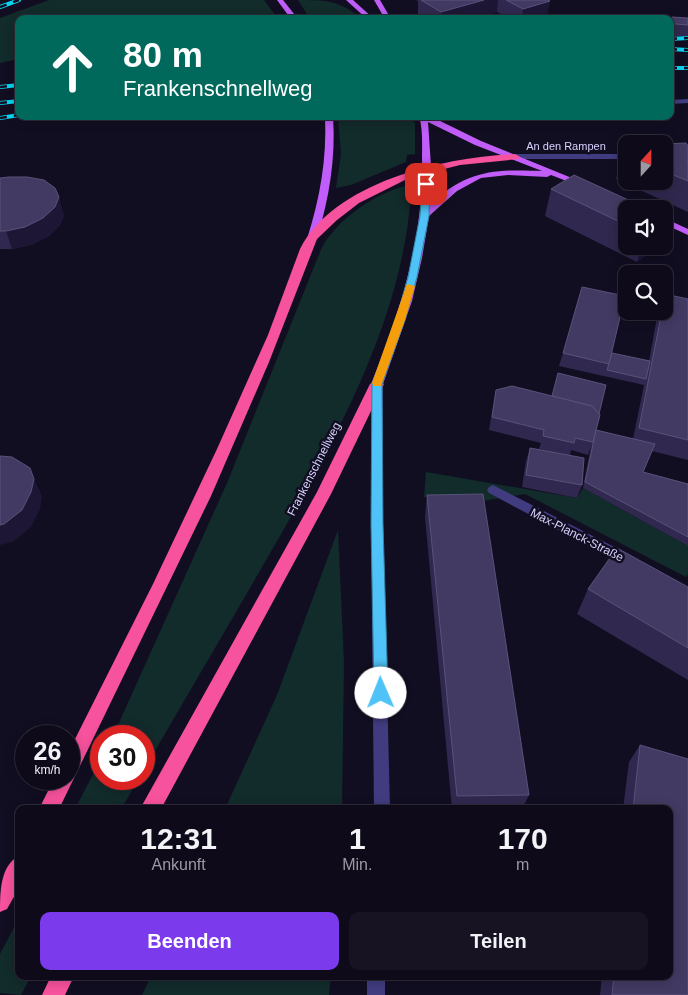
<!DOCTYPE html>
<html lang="de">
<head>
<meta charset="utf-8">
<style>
  :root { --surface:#0e0a1a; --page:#171323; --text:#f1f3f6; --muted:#9b9aa2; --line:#2e2b39; --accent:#7c3aed }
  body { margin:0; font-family:Arial,sans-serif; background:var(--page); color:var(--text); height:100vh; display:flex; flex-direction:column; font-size:19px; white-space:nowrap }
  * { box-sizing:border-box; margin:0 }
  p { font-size:16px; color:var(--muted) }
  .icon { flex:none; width:28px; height:28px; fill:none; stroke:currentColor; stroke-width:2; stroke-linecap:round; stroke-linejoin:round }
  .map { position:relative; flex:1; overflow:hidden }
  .sheet { position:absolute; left:15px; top:805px; width:658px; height:175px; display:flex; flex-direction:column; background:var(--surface); border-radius:10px; box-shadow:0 2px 12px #0003,0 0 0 1px var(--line) }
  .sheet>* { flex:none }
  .top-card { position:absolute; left:15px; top:15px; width:659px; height:105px; border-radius:10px; box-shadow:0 2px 12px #0003,0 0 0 1px var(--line); background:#00695c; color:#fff; overflow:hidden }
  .needle { width:32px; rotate:21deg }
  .fabs { position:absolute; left:618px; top:135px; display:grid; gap:10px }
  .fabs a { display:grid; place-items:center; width:55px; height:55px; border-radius:10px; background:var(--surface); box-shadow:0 2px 12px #0003,0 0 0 1px var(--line); font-size:25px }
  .speed { position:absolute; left:15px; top:725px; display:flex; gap:10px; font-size:25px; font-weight:700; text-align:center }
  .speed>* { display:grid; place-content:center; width:65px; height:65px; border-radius:50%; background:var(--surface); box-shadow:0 2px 12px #0003,0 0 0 1px var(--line); line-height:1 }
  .speed small { font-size:12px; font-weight:400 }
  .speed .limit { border:8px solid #d22; background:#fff; color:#111 }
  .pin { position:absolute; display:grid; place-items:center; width:42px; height:42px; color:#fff; margin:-21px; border-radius:10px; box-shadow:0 2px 8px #0006 }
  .me { position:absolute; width:55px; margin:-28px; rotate:359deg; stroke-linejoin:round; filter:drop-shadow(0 0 4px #0008) }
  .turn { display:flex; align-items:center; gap:18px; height:105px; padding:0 25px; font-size:22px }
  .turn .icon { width:65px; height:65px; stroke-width:2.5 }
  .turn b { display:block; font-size:35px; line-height:42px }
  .eta { display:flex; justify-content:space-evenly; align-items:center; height:85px; text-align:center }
  .eta b { font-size:30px; font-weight:800; line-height:35px }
  .cta { display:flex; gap:10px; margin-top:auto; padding:10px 25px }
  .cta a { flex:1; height:58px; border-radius:10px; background:var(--accent); color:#fff; font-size:20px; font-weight:800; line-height:58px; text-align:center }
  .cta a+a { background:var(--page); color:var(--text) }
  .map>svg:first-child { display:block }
  .green { fill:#122b2b }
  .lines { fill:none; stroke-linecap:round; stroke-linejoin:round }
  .minor { fill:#403c7f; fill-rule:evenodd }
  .major { fill:#c15df8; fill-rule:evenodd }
  .highway { fill:#f7529d; fill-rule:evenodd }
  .rail-casing { stroke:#0ad4f0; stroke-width:4 }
  .rail { stroke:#120e22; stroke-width:2.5; stroke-dasharray:7; stroke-linecap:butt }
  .wall { fill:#31284f }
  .shaded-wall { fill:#1d1635 }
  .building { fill:#423a62; stroke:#5a527a }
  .route { fill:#4fc3f7; stroke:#337fa1 }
  .slow { fill:#f59e0b }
  .labels { text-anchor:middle; stroke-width:5; stroke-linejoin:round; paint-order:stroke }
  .far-street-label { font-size:11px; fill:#d7d1fd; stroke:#120e22 }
  .street-label { font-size:12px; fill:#d7d1fd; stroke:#120e22 }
</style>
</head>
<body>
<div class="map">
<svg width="688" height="995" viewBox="0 0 688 995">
  <rect width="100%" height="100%" fill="#120e22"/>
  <g class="green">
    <path d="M49 0H264L278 19H19V59L0 63V18Z"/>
    <path d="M298 0C324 0 341 0 361 19H310Z"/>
    <path d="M407 116 415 123V154L407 155 406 162 351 185 336 188 341 154 338 117Z"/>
    <path d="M405 186 411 191C404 323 327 455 262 567 223 635 183 702 144 770V736H113L227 483 322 247C338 219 374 194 405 186Z"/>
    <path d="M426 472 577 498 583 488 688 546V574L686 577 525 494 477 502 424 497Z"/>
    <path d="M338 530 344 662 342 809H225L277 695Z"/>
    <path d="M101 759V779H139L121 809H75Z"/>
    <path d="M19 918V976H31L21 995 0 993V954Z"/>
    <path d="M151 976H331L329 995H142Z"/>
  </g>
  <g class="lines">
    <g class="minor">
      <path d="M688 99V103L670 104V100Z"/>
      <path d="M515 154H626V159H512L511 157Z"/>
      <path d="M377 380 383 384V524L390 809H374L371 524V384Z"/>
      <path d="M493 485 634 557 636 561 634 565 629 566 624 565 489 493 487 490 489 487Z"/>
      <rect x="367" y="976" width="18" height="19"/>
    </g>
    <g class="major">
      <path d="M277 0H283L298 19H291Z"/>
      <path d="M346 0H353L374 19H367Z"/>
      <path d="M374 0H380L391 19H385Z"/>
      <path d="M325 116H333C336 159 329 198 317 239L312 242 307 239C320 198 327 159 325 116Z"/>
      <path d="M419 116H430L481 141 589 185 582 187 551 175 547 177 508 175 481 178 457 191 429 216 422 258 412 301 383 384 377 388 371 384C401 311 424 237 422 158 422 145 423 129 419 116ZM428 122 475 145 542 171C495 169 466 170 430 205L431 166Z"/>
      <path d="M664 218 688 229V235L664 224Z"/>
    </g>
    <g class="highway">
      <path d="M515 154 520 157 519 159 460 165 409 178 359 203 337 220 317 239 269 362 211 496 59 809H39L54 779H69V751L153 584 217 449 268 335 300 249C335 181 446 157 515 154Z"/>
      <path d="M377 379 384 384 331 494 161 809H140L317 492 370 384Z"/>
      <path d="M19 856V888L7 909 0 912C0 893 0 865 19 856Z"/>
      <path d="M51 976H74L65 995H42Z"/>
    </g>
    <defs>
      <g id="rail">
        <path d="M0 7 19 0"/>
        <path d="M670 39 688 38"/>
        <path d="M670 49 688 50"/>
        <path d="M670 68H688"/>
        <path d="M0 87 19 85"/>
        <path d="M0 103 19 101"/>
        <path d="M0 118 19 115"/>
      </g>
    </defs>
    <use href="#rail" class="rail-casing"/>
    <use href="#rail" class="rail"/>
  </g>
  <g class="wall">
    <path d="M416 0H547V17L541 19H510L497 12 472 19H425L418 15V1Z"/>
    <path d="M672 17 688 18V36H672L670 31V26Z"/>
    <path d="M664 144 688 146V212L616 179 625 146H626V181H664Z"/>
    <path d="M0 178 64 215 60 225 49 236 31 245 12 249H0Z"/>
    <path d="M551 189 626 209V246H658L637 262 545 216Z"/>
    <path d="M665 294 688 299V460L652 451 643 472 688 484V546L583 488 591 446 588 455 571 450 570 456 582 485 577 498 522 487 526 461 530 448 566 455 539 449 541 443 489 430 496 390 552 396 596 430 633 439 644 385 559 366 563 353H612L649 361 658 312V311H664V297Z"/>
    <path d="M427 495 529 795 522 809H452L425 517Z"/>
    <path d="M688 587V680L577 614 588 589Z"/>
    <path d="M640 745 688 759V995H600L602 976H669V809H623L629 762Z"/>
  </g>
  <g class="shaded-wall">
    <path d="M484 0H498L497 12 472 19H441V12Z"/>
    <path d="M550 1 547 17 541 19H522L523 9Z"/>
    <path d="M59 197 64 215 60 225 49 236 31 245 12 249 6 231Z"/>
    <path d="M669 218 664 233V222Z"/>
    <path d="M642 246H658L637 262Z"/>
    <path d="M34 479 42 496 40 509 31 527 13 542 0 545V525Z"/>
  </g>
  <g class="building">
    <path d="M421 0H484L441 12Z"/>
    <path d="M506 0H547L550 1 523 9Z"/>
    <path d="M672 17 688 18V25L675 24Z"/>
    <path d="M686 143 688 146V162H687H688V181L664 171V144Z"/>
    <path d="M625 146H626V154L623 153Z"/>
    <path d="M574 175 648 209H626V225L551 189Z"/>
    <path d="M9 177H27L44 180 55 188 59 197 55 207 43 218 25 227 6 231H0V178Z"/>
    <path d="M664 216 669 218 664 222Z"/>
    <path d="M582 287 625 296 609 364 563 353Z"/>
    <path d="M665 294 688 299V440L639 428 662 311H664V300Z"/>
    <path d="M612 353 650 361 646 379 607 370Z"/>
    <path d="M558 373 606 385 599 414 592 406 552 396Z"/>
    <path d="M512 386 592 406 600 415 593 442 575 438 574 443 543 436 544 430 492 417 496 390Z"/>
    <path d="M596 430 655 444 643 472 688 484V537L585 482Z"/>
    <path d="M530 448 584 458 582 485 526 475Z"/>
    <path d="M0 456 12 457 30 468 34 479 31 492 22 510 4 524 0 525Z"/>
    <path d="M483 494 529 795 457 796 427 495Z"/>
    <path d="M617 548 688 587V648L588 589Z"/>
    <path d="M640 745 688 759V995H612L614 976H669V809H633Z"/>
  </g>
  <path class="route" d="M426 182 430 184 429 216 417 277 405 320 382 384 383 524 388 693 386 697 381 699 376 697 374 693 371 524 372 384 396 320 408 277 420 216 422 184Z"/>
  <path class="slow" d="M407 284 415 286 405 320 382 383 381 386H374L372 383Z"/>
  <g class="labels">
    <g class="far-street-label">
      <text x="566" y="150">An den Rampen</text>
    </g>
    <g class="street-label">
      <text transform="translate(314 469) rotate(-63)" y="4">Frankenschnellweg</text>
      <text transform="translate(577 535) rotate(27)" y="4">Max-Planck-Straße</text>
    </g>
  </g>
</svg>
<div class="fabs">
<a><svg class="needle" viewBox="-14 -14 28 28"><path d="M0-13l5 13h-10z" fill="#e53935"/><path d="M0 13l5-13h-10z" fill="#9b9aa2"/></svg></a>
<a><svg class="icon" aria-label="sound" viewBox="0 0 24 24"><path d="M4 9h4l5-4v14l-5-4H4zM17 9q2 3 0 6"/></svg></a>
<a><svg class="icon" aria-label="search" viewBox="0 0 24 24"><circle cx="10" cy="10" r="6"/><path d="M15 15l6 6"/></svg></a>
</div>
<div class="speed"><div>26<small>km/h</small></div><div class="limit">30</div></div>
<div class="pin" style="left:426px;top:184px;background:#d93025"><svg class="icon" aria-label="arrive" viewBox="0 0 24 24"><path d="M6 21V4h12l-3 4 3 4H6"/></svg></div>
<svg class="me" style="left:381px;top:693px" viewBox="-20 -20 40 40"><circle r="19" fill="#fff"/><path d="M0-13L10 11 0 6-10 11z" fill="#4fc3f7"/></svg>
<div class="top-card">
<div class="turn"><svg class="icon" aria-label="ahead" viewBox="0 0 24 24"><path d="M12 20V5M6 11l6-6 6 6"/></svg><div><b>80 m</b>Frankenschnellweg</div></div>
</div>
<section class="sheet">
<div class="eta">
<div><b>12:31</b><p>Ankunft</p></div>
<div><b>1</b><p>Min.</p></div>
<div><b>170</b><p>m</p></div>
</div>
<div class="cta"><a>Beenden</a><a>Teilen</a></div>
</section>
</div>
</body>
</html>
